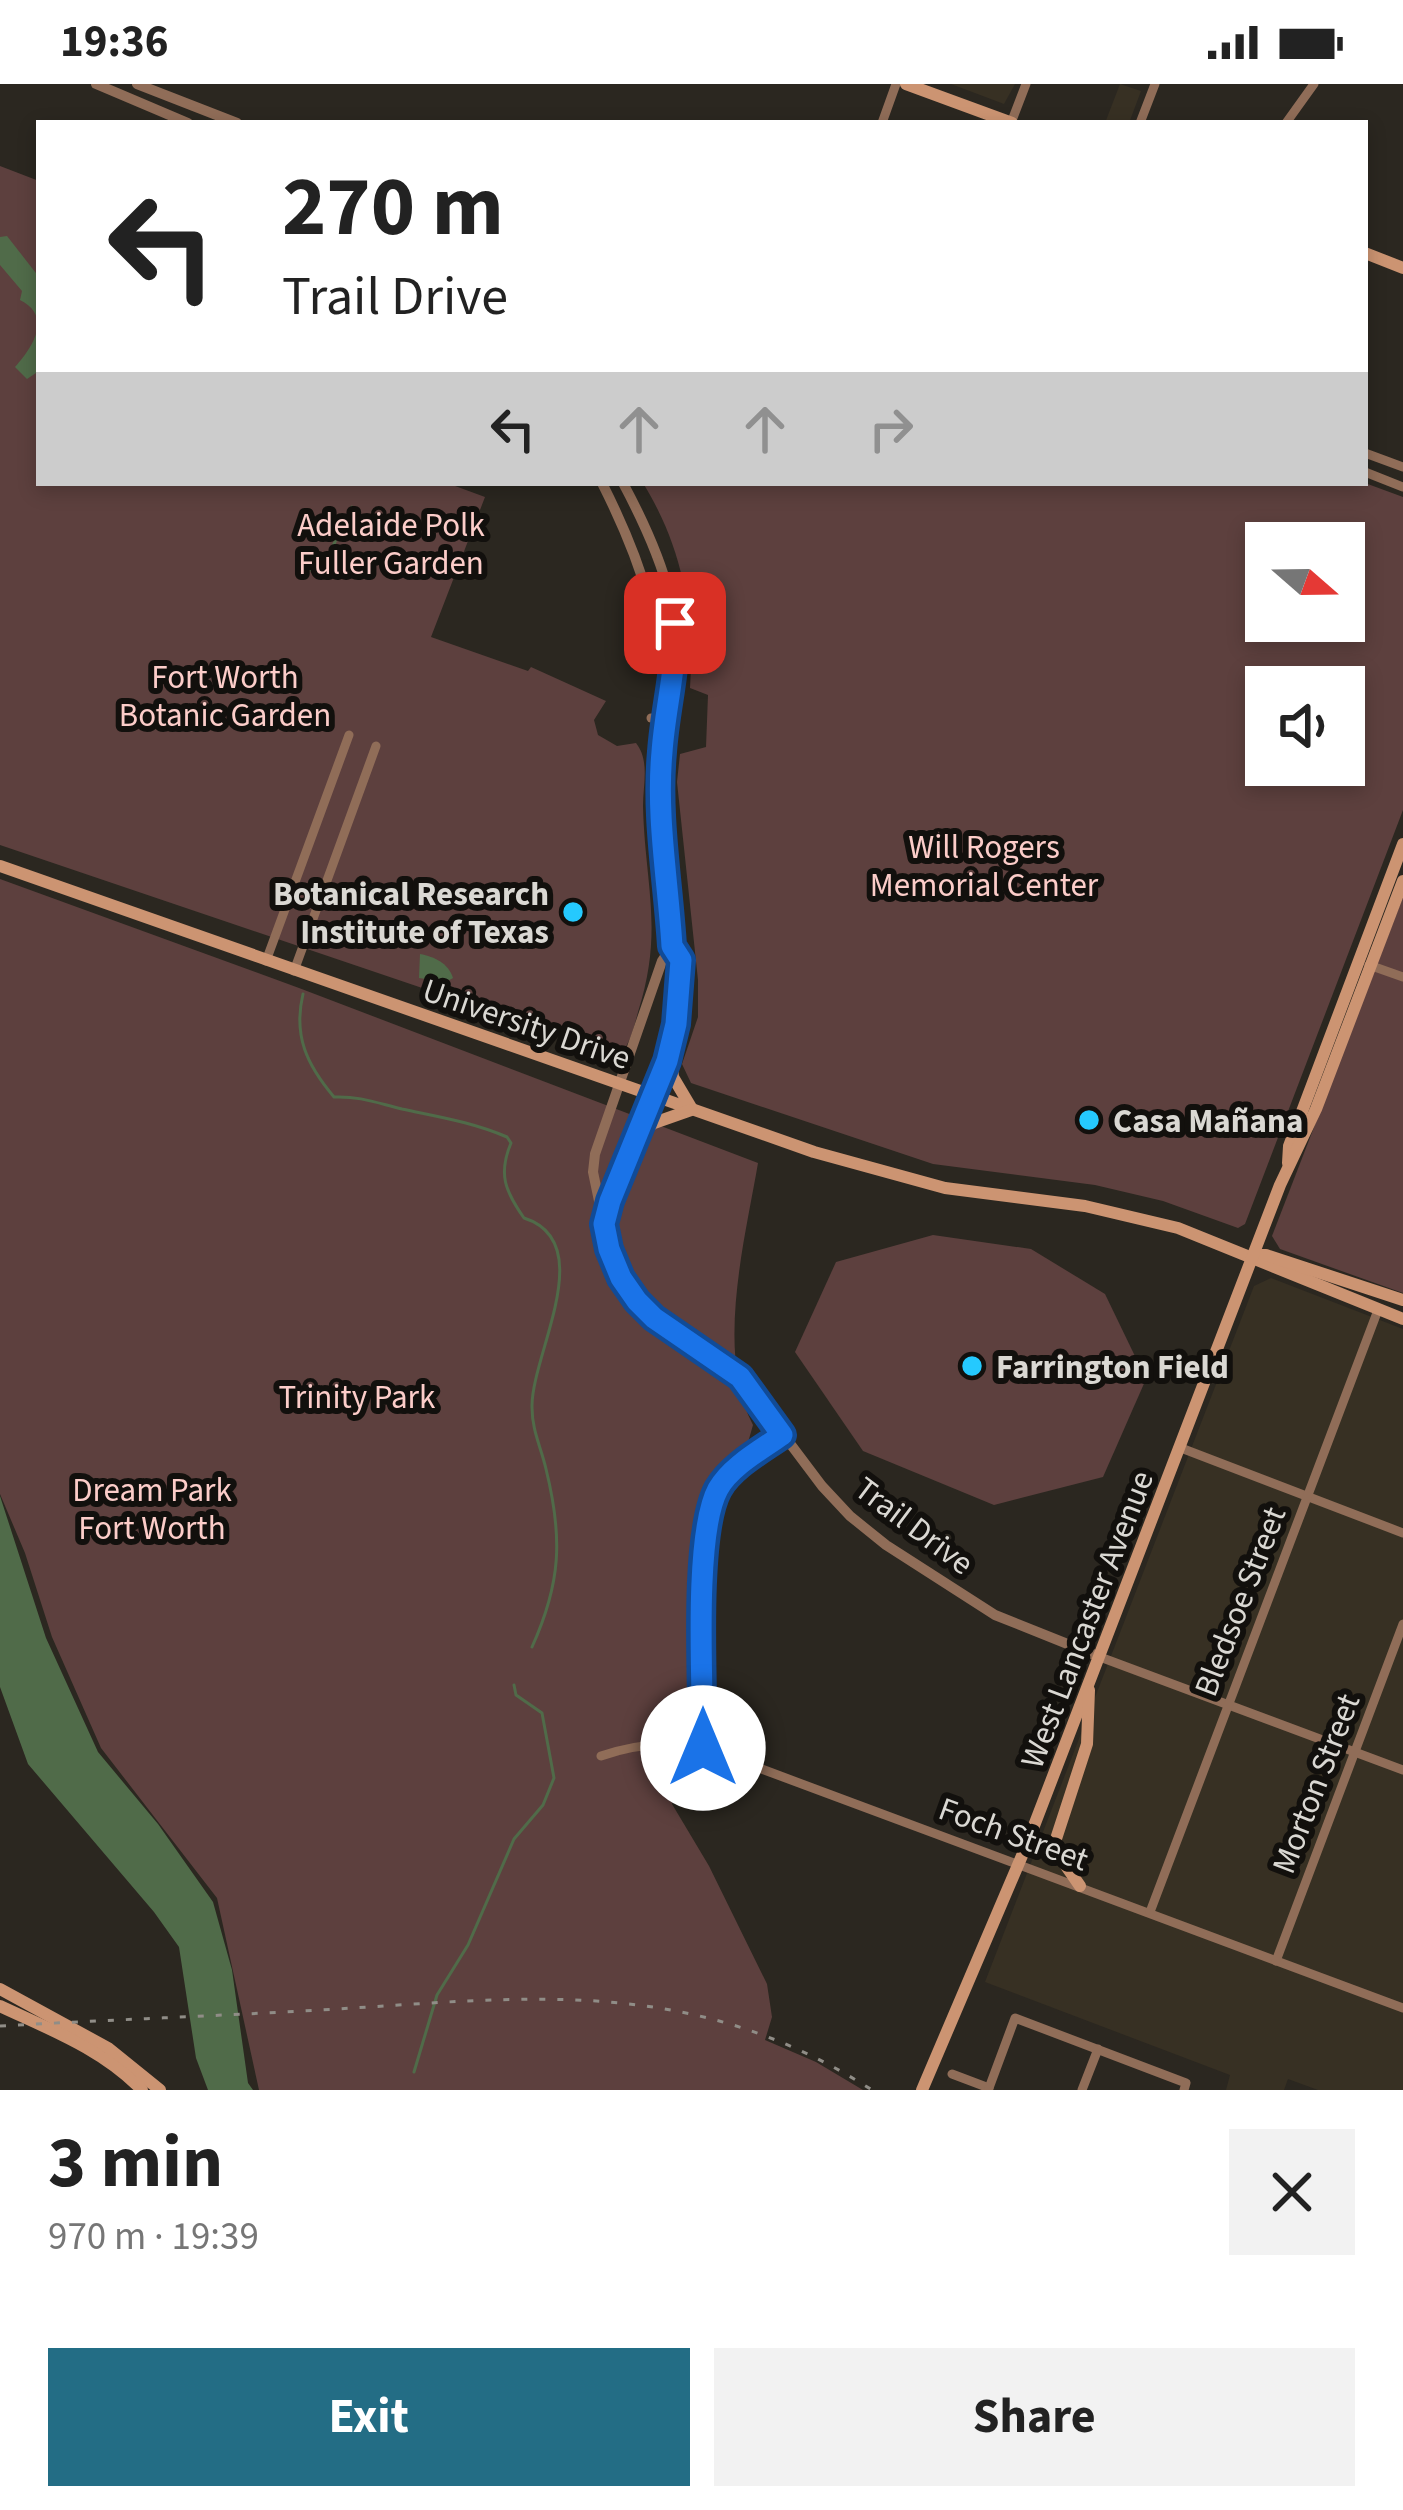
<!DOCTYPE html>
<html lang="en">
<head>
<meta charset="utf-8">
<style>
  :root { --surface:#fff; --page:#f2f2f2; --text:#222; --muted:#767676; --accent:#236d85 }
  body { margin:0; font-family:"Source Sans 3",sans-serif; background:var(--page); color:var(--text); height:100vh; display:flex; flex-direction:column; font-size:45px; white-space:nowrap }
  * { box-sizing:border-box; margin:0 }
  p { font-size:39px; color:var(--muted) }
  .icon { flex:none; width:66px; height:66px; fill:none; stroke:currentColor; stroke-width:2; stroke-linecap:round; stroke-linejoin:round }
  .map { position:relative; height:2006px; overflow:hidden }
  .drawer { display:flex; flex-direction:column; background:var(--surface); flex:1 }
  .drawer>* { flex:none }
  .hud { position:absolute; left:36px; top:36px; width:1332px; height:366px; border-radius:0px; box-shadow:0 6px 18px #0003; background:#fff; color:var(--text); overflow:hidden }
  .needle { width:78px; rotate:110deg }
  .buttons { position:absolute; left:1245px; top:438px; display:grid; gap:24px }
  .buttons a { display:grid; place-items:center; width:120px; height:120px; border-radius:0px; background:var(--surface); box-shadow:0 6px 18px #0003; font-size:60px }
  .pin { position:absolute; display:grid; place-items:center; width:102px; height:102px; color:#fff; margin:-51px; border-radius:24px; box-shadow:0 6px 18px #0006 }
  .me { position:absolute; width:132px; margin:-66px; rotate:0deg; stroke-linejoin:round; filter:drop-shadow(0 0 9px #0008) }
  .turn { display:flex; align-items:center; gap:42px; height:252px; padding:0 48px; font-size:54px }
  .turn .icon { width:156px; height:156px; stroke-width:2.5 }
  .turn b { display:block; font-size:84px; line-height:102px }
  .lanes { display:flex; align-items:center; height:114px; padding:0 48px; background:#0003; justify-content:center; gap:60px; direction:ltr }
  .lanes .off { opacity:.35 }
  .round { display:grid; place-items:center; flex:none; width:126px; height:126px; border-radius:0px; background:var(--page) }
  .overview { display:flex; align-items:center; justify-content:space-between; height:204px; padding:0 48px }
  h1 { font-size:72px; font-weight:700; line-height:90px }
  .primary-button { display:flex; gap:24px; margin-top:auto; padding:24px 48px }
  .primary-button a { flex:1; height:138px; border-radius:0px; background:var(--accent); color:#fff; font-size:48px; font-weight:700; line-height:138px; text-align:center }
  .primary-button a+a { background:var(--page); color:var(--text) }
  .status { display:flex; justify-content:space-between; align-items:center; height:84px; padding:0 60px; background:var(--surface); direction:ltr }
  .status svg { height:33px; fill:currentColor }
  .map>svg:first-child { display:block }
  .built { fill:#373023 }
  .green { fill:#5d403e; fill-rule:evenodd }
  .water { fill:#506b49 }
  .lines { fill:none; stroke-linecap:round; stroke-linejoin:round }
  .stream { stroke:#506b49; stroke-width:3 }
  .minor { stroke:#906d58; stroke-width:9 }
  .tertiary { stroke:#906d58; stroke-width:10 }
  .secondary { stroke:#cc9472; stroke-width:12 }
  .rail { stroke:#908d87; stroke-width:3; stroke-dasharray:6 12; stroke-linecap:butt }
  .secondary-bridge { stroke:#cc9472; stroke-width:12 }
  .route-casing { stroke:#114b97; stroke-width:30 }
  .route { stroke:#1a73e8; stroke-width:21 }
  .poi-dot { fill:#25c9fe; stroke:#12100d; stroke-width:4.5 }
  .labels { text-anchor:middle; stroke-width:12; stroke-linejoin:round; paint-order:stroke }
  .park-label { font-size:33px; fill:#fccdc9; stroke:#12100d }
  .poi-label { font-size:33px; font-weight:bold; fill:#dad8d3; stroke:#12100d; text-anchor:start }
  .street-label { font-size:33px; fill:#dad8d3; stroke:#12100d }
</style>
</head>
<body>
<div class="status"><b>19:36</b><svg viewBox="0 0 49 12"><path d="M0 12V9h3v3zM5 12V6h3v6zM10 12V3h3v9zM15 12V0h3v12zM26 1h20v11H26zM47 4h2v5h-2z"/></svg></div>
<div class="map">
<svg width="1403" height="2006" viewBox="0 0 1403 2006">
  <rect width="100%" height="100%" fill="#2b2720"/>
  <g class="built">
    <path d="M951 0H1015L1004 20Z"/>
    <path d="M1120 0 1141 7 1129 39H1105Z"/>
    <path d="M1271 1194 1403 1245V2006H1318L1288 1995 1284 2006H1226L1230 1991 985 1898 1254 1202Z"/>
  </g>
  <g class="green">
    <path d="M0 82 39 97V399H447L485 413 431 553 528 587 531 583 606 617 594 636 598 651 617 662 636 659C650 677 643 700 643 722 645 802 664 846 638 928 634 943 630 960 620 971L0 761Z"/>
    <path d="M643 399H1365L1403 413V726L1245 1140 1238 1144 1163 1117 1095 1101 933 1080 691 999 682 980 698 933V896L677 698 680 670 706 663 708 611 690 604C695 530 682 462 643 399ZM1266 459H1344V537H1266ZM1266 603H1344V681H1266Z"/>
    <path d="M0 795 299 904 758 1079C745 1156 715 1268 753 1341L747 1362 730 1374 698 1424 690 1638 672 1720 709 1782 767 1900 772 1933 765 1956 816 1978 863 2006H259L217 1814 101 1664 52 1553 25 1469 0 1410Z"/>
    <path d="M1403 813V1209L1280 1165 1272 1152Z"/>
    <path d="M933 1151 1031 1165 1105 1210 1146 1295 1103 1393 994 1421 863 1367 795 1268 836 1178Z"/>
  </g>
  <g class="water">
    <path d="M7 152 39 193V287L27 295 15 283C31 265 54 233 20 216L22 207 0 181V153Z"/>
    <path d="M420 870C435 873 448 879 453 894L446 898 419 894Z"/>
    <path d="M0 1412 46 1554 98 1668 158 1740 213 1818 232 1886 248 1999 253 2006H208L196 1974 179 1863 154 1828 28 1680 0 1603Z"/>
  </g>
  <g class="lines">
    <g class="stream">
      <path d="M311 486 328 472 352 423"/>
      <path d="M303 910C293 952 307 981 334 1013 360 1012 377 1019 402 1025 439 1033 472 1038 507 1053L511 1059C498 1090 505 1107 524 1134 600 1158 531 1271 532 1323 532 1347 541 1363 546 1385 563 1454 561 1499 532 1563"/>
      <path d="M414 1988 437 1911 468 1861 514 1755 543 1721 554 1694 542 1629 516 1611 514 1601"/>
    </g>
    <g class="minor">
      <path d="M882 39 896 0"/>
      <path d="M1011 39 1026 0"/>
      <path d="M1140 39 1155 0"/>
      <path d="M1286 39 1314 0"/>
      <path d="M1365 369 1403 383"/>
      <path d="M1365 388 1403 403"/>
      <path d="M651 634H665"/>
      <path d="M266 877 349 651"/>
      <path d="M1369 881 1403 893"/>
      <path d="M294 887 376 662"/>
      <path d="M1181 1364 1403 1449"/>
      <path d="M1100 1573 1403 1686"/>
      <path d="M703 1664C703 1606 693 1451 718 1405 731 1381 761 1366 782 1351"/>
      <path d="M601 1672C645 1657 680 1657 724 1671L1403 1924"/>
      <path d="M1150 1828 1378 1226"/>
      <path d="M1276 1877 1403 1540"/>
      <path d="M952 1990 989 2004"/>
      <path d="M989 2004 1015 1934 1186 1999 1184 2006"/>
      <path d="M1082 2006 1098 1965"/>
    </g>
    <g class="tertiary">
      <path d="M96 0 188 39"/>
      <path d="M137 0 237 39"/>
      <path d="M602 399C643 480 664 547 665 639 665 670 660 701 661 732 662 775 669 818 672 862 690 890 678 936 670 968L604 1137"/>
      <path d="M623 399C660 468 696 553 666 631"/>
      <path d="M672 862 662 877 595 1070 593 1088 609 1165 637 1217 654 1234 740 1293 822 1402 850 1432 886 1461 995 1531 1100 1573"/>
    </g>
    <g class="secondary">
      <path d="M906 0 1012 39"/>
      <path d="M1365 169 1403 184"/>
      <path d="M0 782 814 1068 945 1104 1085 1122 1178 1144 1403 1235"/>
      <path d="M670 968 673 993 692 1025"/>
      <path d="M638 1050 654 1039 691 1026"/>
      <path d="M1288 1079 1289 1062 1403 760"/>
      <path d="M1253 1171H1266L1403 1216"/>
      <path d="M1027 1760 1280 1101 1316 1025 1403 797"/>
      <path d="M1080 1802 1062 1776 1055 1758 1087 1660 1089 1606"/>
      <path d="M0 1905 108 1964 160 2006"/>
      <path d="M0 1922C51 1946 102 1965 142 2006"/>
    </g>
    <path class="rail" d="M0 1942C107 1936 214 1932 321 1926 524 1914 690 1889 872 2006"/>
    <path class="secondary-bridge" d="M922 2006 1027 1760"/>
  </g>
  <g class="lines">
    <defs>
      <path id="route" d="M675 539C677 584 665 624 662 668 656 732 668 797 672 862L681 876 676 940 667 977 610 1117 604 1140 609 1165 621 1194 637 1217 654 1234 740 1293 782 1351C761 1366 731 1382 718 1405 693 1451 703 1606 703 1664"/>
    </defs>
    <use href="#route" class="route-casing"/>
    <use href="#route" class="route"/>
  </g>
  <g class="poi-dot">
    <circle cx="573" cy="828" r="12"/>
    <circle cx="1089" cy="1036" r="12"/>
    <circle cx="972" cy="1282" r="12"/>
  </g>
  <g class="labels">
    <g class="park-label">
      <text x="391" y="452">Adelaide Polk<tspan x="391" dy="38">Fuller Garden</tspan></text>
      <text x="225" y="604">Fort Worth<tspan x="225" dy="38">Botanic Garden</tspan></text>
      <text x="984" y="774">Will Rogers<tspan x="984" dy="38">Memorial Center</tspan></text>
      <text x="357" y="1324">Trinity Park</text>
      <text x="152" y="1417">Dream Park<tspan x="152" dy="38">Fort Worth</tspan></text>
    </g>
    <g class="poi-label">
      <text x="549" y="821" text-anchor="end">Botanical Research<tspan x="549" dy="38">Institute of Texas</tspan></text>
      <text x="1113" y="1048">Casa Mañana</text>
      <text x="996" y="1294">Farrington Field</text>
    </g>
    <g class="street-label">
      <text transform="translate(527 939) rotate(19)" y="12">University Drive</text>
      <text transform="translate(915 1441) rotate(37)" y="12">Trail Drive</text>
      <text transform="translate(1239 1517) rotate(-69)" y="12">Bledsoe Street</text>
      <text transform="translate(1086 1535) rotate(-69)" y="12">West Lancaster Avenue</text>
      <text transform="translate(1315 1699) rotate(-69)" y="12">Morton Street</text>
      <text transform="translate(1014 1749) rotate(20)" y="12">Foch Street</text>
    </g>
  </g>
</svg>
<div class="buttons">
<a><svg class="needle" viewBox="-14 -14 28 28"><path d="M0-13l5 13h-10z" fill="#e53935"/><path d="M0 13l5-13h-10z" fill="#767676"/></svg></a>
<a><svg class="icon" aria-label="sound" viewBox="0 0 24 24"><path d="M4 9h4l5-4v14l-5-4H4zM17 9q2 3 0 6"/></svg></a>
</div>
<div class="pin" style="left:675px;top:539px;background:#d93025"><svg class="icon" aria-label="arrive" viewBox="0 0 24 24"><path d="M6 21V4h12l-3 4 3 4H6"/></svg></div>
<svg class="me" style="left:703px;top:1664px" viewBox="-20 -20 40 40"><circle r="19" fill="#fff"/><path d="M0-13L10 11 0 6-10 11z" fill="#1a73e8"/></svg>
<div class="hud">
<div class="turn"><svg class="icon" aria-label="left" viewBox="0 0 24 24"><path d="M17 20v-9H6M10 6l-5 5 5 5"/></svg><div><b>270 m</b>Trail Drive</div></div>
<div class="lanes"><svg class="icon" aria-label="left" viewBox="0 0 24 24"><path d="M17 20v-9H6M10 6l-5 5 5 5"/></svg><svg class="icon off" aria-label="ahead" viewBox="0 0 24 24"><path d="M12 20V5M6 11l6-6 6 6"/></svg><svg class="icon off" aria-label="ahead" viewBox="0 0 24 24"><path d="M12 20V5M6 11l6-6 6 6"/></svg><svg class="icon off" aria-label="right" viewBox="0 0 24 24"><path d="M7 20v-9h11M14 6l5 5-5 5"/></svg></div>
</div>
</div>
<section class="drawer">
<div class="overview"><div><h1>3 min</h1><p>970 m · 19:39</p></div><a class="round"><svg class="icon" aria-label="close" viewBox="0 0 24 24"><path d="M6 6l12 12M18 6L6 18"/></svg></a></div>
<div class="primary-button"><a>Exit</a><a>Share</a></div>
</section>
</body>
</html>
